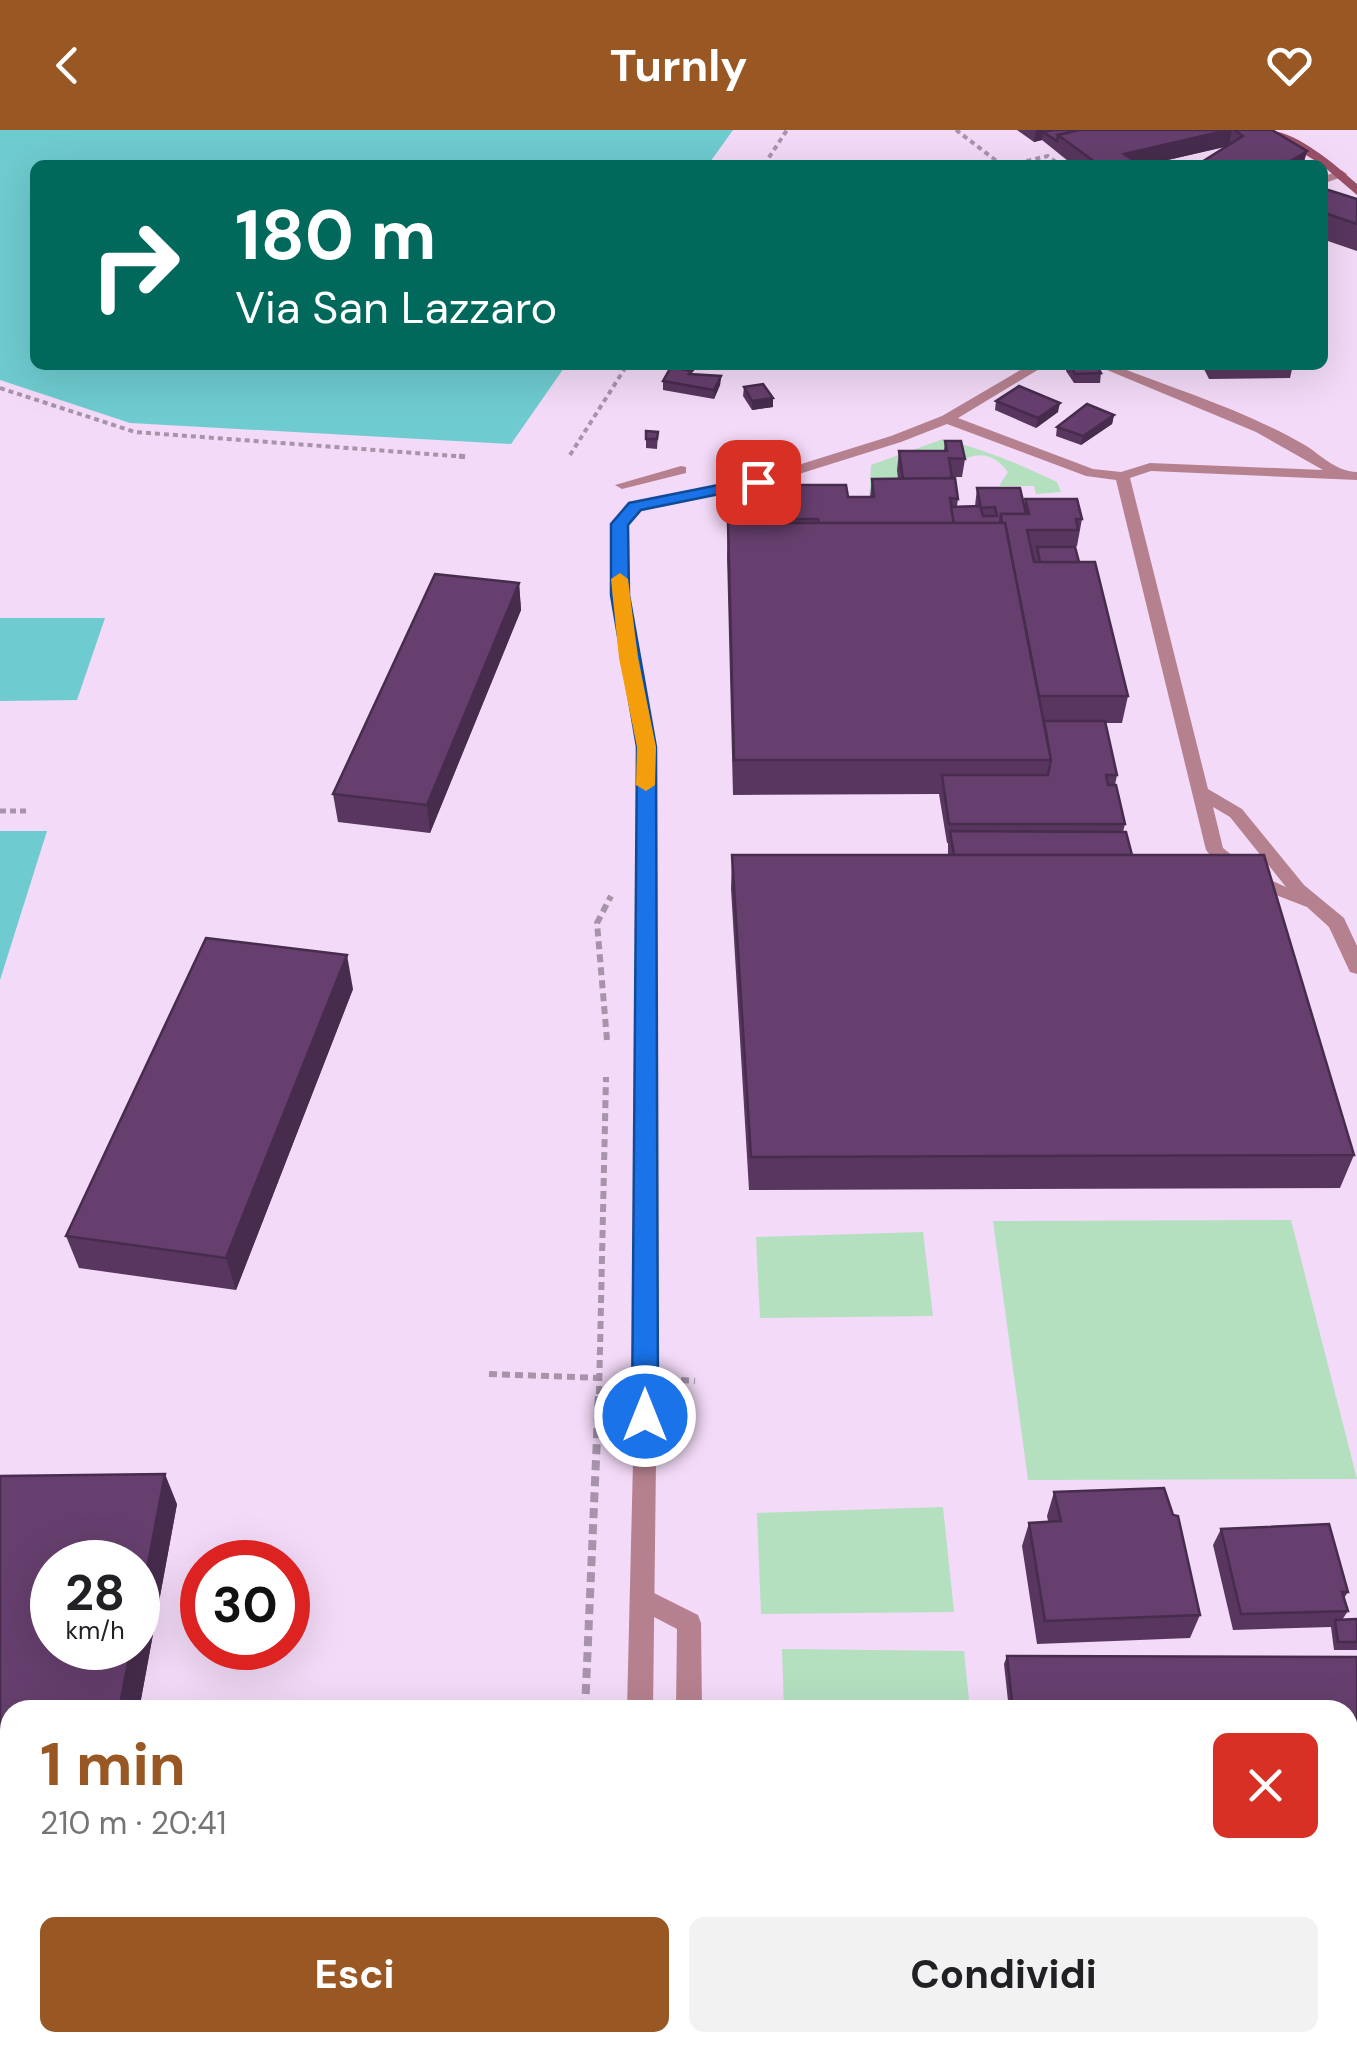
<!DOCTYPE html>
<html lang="it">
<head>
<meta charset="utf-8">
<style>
  :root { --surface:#fff; --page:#f2f2f2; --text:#202124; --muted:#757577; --accent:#985723 }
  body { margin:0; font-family:"DM Sans",sans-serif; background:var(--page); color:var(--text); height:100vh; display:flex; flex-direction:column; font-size:38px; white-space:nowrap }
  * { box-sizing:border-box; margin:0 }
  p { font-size:32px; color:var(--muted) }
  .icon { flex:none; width:55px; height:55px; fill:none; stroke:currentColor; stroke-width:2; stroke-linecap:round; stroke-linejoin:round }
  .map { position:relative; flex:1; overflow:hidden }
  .sheet { position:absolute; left:0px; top:1570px; width:1358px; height:352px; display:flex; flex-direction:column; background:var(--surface); border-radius:30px 30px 0 0; box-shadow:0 10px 40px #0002 }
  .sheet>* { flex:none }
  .banner { position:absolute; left:30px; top:30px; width:1298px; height:210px; border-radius:15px; box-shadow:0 10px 40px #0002; background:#00695c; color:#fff; overflow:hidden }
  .speed { position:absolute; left:30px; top:1410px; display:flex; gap:20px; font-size:50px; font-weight:700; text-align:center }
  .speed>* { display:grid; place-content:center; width:130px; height:130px; border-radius:50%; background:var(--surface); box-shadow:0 10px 40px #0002; line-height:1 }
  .speed small { font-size:25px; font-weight:400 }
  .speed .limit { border:15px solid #d22; background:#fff; color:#111 }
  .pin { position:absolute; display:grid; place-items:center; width:85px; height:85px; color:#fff; margin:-42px; border-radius:20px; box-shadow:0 5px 15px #0006 }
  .me { position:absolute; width:110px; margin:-55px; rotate:0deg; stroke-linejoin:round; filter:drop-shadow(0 0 8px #0008) }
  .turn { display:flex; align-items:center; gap:35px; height:210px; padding:0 40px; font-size:45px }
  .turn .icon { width:130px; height:130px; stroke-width:2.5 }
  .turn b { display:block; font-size:70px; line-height:85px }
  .round { display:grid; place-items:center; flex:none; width:105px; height:105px; border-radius:15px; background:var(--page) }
  .headline { display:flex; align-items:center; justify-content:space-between; height:170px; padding:0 40px }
  h1 { font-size:60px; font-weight:700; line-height:75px; color:var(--accent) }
  .action { display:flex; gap:20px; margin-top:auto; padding:20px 40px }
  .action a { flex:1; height:115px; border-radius:15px; background:var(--accent); color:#fff; font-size:40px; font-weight:700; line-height:115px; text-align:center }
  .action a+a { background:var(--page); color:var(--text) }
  header { display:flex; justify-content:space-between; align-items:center; height:130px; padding:0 40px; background:var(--accent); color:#fff; font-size:45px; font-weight:700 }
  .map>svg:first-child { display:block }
  .green { fill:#b4e0c0 }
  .water { fill:#6ecbcf }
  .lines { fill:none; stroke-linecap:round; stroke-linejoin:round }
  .path-far3 { stroke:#a794ab; stroke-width:4; stroke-dasharray:5 4; stroke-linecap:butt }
  .path-far2 { stroke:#a794ab; stroke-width:5; stroke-dasharray:6 4; stroke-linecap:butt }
  .path-far1 { stroke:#a794ab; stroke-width:6; stroke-dasharray:8 5; stroke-linecap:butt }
  .path { stroke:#a794ab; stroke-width:8; stroke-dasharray:10 6; stroke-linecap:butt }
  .lane { fill:#b6818f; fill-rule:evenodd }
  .street { fill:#b6818f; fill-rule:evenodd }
  .secondary { fill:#9a5067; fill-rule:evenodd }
  .wall { fill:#58365f }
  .shaded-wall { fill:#472c4d }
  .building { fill:#663f6e; stroke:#472c4d; stroke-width:2.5 }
  .route { fill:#1a73e8; stroke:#114b97; stroke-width:2.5 }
  .slow { fill:#f59e0b }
</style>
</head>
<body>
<header><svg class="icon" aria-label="back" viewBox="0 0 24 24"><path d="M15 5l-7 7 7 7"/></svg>Turnly<svg class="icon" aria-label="heart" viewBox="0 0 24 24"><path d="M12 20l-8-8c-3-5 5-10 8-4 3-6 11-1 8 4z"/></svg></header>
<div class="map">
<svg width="1357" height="1921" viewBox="0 0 1357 1921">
  <rect width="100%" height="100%" fill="#f3daf8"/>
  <g class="green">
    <path d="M943 309C983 319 1020 334 1057 352L1061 362 1036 364 1034 356H999L1008 342C971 293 932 366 901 375 893 378 878 375 869 375L871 335Z"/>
    <path d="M1291 1090 1357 1349 1028 1350 993 1091Z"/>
    <path d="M923 1102 933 1186 760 1188 756 1107Z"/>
    <path d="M943 1377 954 1482 761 1484 757 1383Z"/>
    <path d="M782 1519 964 1521 970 1580H784Z"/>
  </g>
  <g class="water">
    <path d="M0 0H733L708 35H35V235H566L511 314 130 293 0 250Z"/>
    <path d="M0 488H105L77 570 0 571Z"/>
    <path d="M0 701H47L0 850Z"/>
  </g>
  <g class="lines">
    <g class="path-far3">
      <path d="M956 0 1002 35"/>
      <path d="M764 35 787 0"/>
      <path d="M1009 35 1048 26 1060 35"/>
      <path d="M0 258 135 302 468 327"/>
      <path d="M570 325 627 235"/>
    </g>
    <g class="path-far2">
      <path d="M459 326 468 327"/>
      <path d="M0 681H29"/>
    </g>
    <g class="path-far1">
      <path d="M607 910 597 793 611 766"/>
      <path d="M489 1244 603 1248"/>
      <path d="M681 1250 695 1251"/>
      <path d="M599 1264 606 947"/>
    </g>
    <g class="path">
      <path d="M585 1580 599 1261"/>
      <path d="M569 1921 570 1912"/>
    </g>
    <g class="lane">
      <path d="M681 336 686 337V343L622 359 615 355Z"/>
      <path d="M642 1457 698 1485 701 1493 702 1580H676L677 1499 633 1476 630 1468 633 1460Z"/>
    </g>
    <g class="street">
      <path d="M1341 40 1347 44 1345 46 1322 54V47Z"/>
      <path d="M1029 235H1046L958 288 1093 339 1121 342 1150 333 1323 340 1256 302 1095 235H1114C1177 260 1244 280 1303 314 1322 325 1334 341 1357 342V350L1151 341 1130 348 1208 659 1242 679 1304 755 1344 788 1357 816V844L1350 842 1329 797 1307 777 1240 751 1218 735 1206 720 1116 350 1086 346 947 294 901 312 764 355 640 379 626 395 628 465 654 617 657 1249 653 1580H627L635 1249 638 617 612 465V394L630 373 756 348 891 306 942 286ZM1213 677 1230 687 1286 757 1253 742 1223 718Z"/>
      <rect x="620" y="1912" width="28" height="9"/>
    </g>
    <path class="secondary" d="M1266 0C1295 0 1336 35 1357 54V65L1322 35Z"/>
  </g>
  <g class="wall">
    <path d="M1017 0H1272L1307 21 1303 35H1197L1228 16 1146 35H1073L1042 10 1034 12Z"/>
    <path d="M1322 58 1357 69V121L1322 109Z"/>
    <path d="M1067 235H1096L1101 243 1100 253H1074L1066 241Z"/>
    <path d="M1202 235H1293L1290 248 1209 249Z"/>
    <path d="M692 244 721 246 720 255 714 269 663 260V251Z"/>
    <path d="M744 257 773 268V277L752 280 743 266Z"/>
    <path d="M996 271 1058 282 1036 298 995 280Z"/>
    <path d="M1114 285 1112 294 1081 315 1056 306 1057 297Z"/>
    <path d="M646 301 658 302 657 319 646 318Z"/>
    <path d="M945 311 965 329 962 347H952L958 369 957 376H975L977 358 1024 376 1025 369 1082 389 1077 416 1075 417 1079 432 1128 566 1122 593H1105L1117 645 1115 655 1125 694 1123 702 1132 725 1354 1025 1340 1058 749 1060 731 759 732 725H948V713H947L939 664 733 665 727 427 728 393H759L760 355 848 367H870L872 349H898L897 340 899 321H944Z"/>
    <path d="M519 453 521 480 430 703 338 692 333 664Z"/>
    <path d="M353 859 236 1160 79 1138 66 1106Z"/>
    <path d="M0 1346 177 1374 139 1580H10V1706H0Z"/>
    <path d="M1054 1362 1200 1485 1190 1508 1037 1514 1022 1416 1029 1393 1048 1391 1047 1386Z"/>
    <path d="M1221 1399 1348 1462 1344 1468 1348 1481 1342 1490 1357 1489V1520H1334L1331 1497 1233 1500 1213 1415Z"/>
    <path d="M1007 1526 1357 1527V1893H1348V1580H1009L1004 1534Z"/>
  </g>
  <g class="shaded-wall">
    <path d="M1036 0H1081L1043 2 1042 10 1034 12Z"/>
    <path d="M1228 0H1232L1229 16 1146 35H1122L1124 24Z"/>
    <path d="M1307 21 1303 35H1284Z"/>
    <path d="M721 246 720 255 714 269V260Z"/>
    <path d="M773 268V277L752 280V271Z"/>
    <path d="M1060 273 1058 282 1036 298 1038 288Z"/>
    <path d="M1114 285 1112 294 1081 315 1083 306Z"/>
    <path d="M519 453 521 480 430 703 427 675Z"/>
    <path d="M347 825 353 859 236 1160 226 1128Z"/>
    <path d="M165 1344 177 1374 139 1580H119L131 1518H138V1486Z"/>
  </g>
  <g class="building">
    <path d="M1053 0H1080L1058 5 1057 11 1043 2Z"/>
    <path d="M1080 0H1228L1124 24 1140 35H1099L1058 5Z"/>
    <path d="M1234 0H1272L1307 21 1284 35H1197L1243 6Z"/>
    <path d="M1322 58 1357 69V94L1322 82Z"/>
    <path d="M1070 235H1096L1101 243 1075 244Z"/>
    <path d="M671 237 692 241 689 244 721 246 714 260 663 251Z"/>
    <path d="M763 254 773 268 752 271 744 257Z"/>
    <path d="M1019 256 1060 273 1038 288 996 271Z"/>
    <path d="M1087 274 1114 285 1083 306 1057 297Z"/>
    <path d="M646 301 658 302 657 309H646Z"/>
    <path d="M945 311H961L965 329 949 328 952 348 903 349 899 321H947Z"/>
    <path d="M955 348 958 369 950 368 954 393H819L818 389H761L760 355H846L848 367H874L872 349Z"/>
    <path d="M977 358H1020L1026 384H1001L1000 393H954L951 377 980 376 983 386H997L995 377 981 378Z"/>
    <path d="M1025 369H1077L1082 389H1076L1078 400H1027L1034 432H1095L1128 566H1039L1005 393H1002L1001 384H1029Z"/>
    <path d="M728 393H1005L1051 630H734Z"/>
    <path d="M1037 417H1075L1079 432H1040Z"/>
    <path d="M435 444 519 453 427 675 333 664Z"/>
    <path d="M1044 591H1105L1117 645H1106L1108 655H1116L1125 694H949L942 645H1048L1051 630Z"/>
    <path d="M950 701 1126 702 1132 725H954Z"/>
    <path d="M732 725H1264L1354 1025 751 1027Z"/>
    <path d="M206 808 347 825 226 1128 66 1106Z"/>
    <path d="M165 1344 138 1486V1432H52V1518H131L119 1580H10V1681H0V1346Z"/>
    <path d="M1164 1358 1173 1385 1178 1386 1200 1485 1045 1491 1029 1393 1061 1391 1054 1362Z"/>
    <path d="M1329 1394 1348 1462H1342L1348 1481 1241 1484 1221 1399Z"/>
    <path d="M1357 1489V1512H1338L1335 1490Z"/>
    <path d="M1007 1526 1357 1527V1887H1348V1580H1013Z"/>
  </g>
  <path class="route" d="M758 347 764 348V355L641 380 628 395 629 465 656 617 658 1286 654 1293 645 1297 636 1293 632 1286 637 617 611 465V394L629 373Z"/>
  <path class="slow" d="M620 443 628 449 638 528 656 617 655 655 646 661 636 655 637 617 619 528 611 449Z"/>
</svg>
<div class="speed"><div>28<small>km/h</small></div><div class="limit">30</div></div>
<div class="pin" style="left:758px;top:352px;background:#d93025"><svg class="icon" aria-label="arrive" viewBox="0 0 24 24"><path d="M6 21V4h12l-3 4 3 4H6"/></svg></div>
<svg class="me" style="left:645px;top:1286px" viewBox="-20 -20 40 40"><circle r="17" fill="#1a73e8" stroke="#fff" stroke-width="3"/><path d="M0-11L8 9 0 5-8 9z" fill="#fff"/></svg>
<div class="banner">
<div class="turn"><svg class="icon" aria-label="right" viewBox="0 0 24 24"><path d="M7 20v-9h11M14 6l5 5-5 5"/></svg><div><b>180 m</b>Via San Lazzaro</div></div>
</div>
<section class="sheet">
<div class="headline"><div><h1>1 min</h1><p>210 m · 20:41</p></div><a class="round" style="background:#d93025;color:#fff"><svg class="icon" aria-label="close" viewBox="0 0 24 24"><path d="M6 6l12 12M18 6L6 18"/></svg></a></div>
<div class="action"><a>Esci</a><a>Condividi</a></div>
</section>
</div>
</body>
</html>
